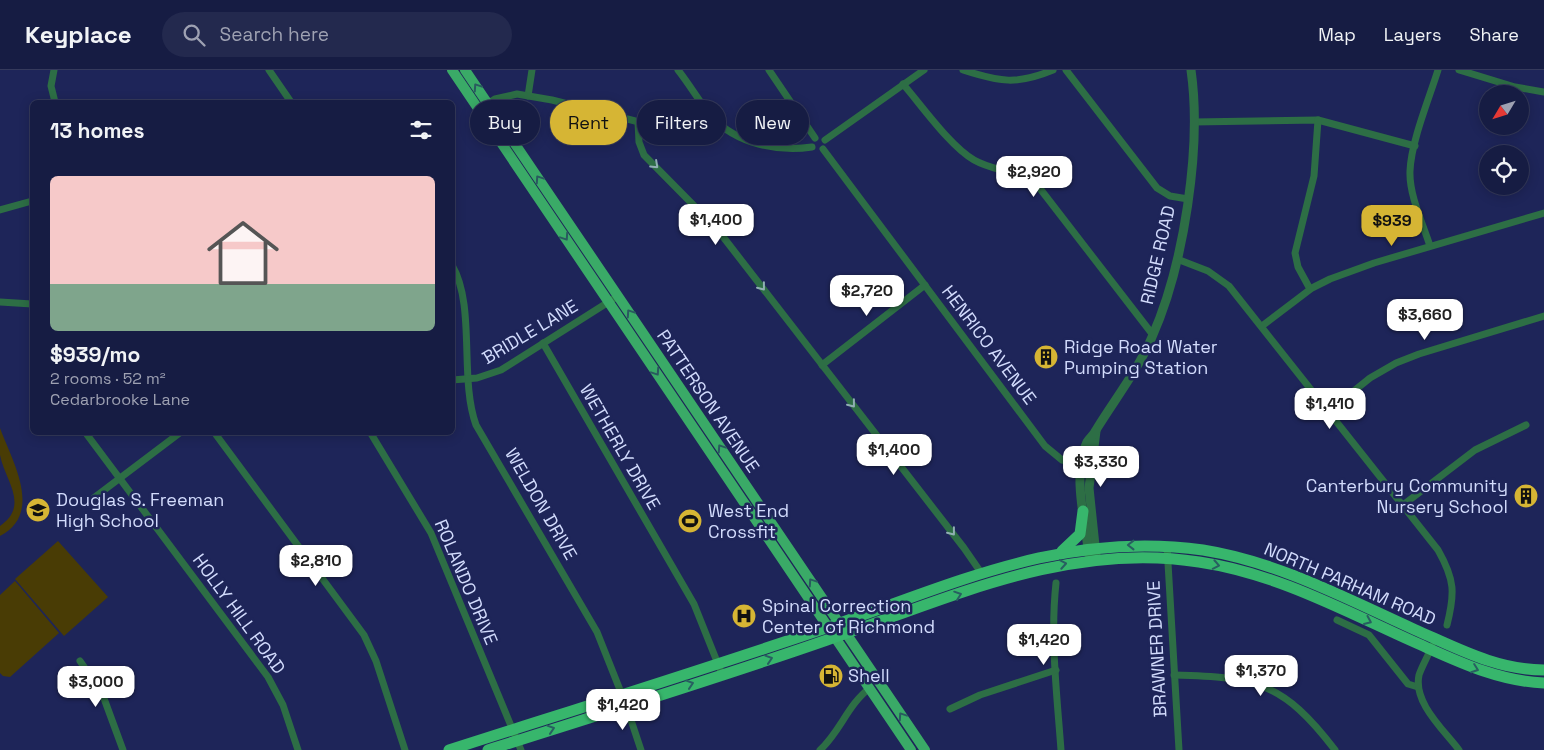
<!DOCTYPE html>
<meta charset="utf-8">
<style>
:root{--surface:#161c43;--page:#23294e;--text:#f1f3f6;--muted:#9ea1b2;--line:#353a5c;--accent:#d6b534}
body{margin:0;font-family:"Space Grotesk",sans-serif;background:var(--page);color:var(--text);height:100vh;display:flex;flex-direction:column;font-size:19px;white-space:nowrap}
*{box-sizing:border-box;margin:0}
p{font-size:16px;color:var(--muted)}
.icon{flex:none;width:28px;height:28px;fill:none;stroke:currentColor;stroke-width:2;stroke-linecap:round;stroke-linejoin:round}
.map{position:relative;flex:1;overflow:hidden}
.panel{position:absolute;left:30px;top:30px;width:425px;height:335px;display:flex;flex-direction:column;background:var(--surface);border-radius:8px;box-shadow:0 2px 12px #0003,0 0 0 1px var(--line)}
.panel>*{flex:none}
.top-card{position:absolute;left:470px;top:30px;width:475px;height:45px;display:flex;gap:10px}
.needle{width:32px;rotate:232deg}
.tools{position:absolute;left:1479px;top:15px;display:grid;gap:10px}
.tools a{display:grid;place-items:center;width:50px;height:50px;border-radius:50%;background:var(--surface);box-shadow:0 2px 12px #0003,0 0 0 1px var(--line);font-size:25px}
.price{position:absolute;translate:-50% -42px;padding:0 11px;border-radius:10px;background:#fff;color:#222;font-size:16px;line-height:32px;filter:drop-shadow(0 1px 2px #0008)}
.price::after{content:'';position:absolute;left:50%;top:30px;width:15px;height:11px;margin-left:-8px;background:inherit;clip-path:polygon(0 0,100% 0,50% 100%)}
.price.selected{background:var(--accent);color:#111}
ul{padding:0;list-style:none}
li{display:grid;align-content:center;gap:10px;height:265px;padding:0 20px}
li+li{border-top:1px solid var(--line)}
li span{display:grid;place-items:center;height:155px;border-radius:8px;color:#555}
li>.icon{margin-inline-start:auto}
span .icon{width:90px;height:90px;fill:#fffc;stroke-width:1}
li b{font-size:21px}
h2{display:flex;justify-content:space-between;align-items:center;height:60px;padding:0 20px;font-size:21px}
.chip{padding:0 18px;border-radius:22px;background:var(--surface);box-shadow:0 2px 12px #0003,0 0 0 1px var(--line);font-size:18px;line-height:45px}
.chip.selected{background:var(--accent);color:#111}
header{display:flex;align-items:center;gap:30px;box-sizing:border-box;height:70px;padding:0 25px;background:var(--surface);border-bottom:1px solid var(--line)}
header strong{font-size:24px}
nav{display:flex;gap:28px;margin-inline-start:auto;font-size:18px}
.search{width:350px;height:45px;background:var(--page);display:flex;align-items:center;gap:12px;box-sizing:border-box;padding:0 18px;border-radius:28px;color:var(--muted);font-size:19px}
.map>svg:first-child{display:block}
</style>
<header>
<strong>Keyplace</strong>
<div class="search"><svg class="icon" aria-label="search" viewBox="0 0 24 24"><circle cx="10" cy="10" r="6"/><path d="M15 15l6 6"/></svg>Search here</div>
<nav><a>Map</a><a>Layers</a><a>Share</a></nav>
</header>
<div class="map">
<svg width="1544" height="680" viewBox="0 0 1544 680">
<rect width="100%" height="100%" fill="#1e2559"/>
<!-- green -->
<g fill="#493c05">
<path d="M0,358C12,391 44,443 0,466V456C30,435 5,411 0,385C0,377 0,367 0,358Z"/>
<path d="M58,471L108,527L64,566L15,509Z"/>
<path d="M15,511L59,563L10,607L3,606L0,603V525Z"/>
</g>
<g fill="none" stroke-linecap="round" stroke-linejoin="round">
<!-- minor -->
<g stroke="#2d6e45" stroke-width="7">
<path d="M54,0L51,16L55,32"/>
<path d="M269,0L291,32"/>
<path d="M678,0C690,15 700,33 712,47C737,74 778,82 812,77"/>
<path d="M769,0L815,68"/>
<path d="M963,0C1000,12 1017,15 1053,0"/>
<path d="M1066,0L1157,118L1170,126L1188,129"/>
<path d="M1459,0L1515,17L1544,22"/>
<path d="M903,14C922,36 950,76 974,90C995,102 1019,100 1038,116L1153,265"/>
<path d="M528,26L532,0"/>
<path d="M479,40L495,29L517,24L552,30L655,56L691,49L706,39"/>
<path d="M638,52L639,72L644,85L717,159L964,478L982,504"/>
<path d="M1194,52L1318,50L1415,76"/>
<path d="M825,70L924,0"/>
<path d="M823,79L1045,376L1062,390L1090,397"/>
<path d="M0,140L32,131"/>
<path d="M1430,176C1423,154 1409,125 1410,101C1411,72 1429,29 1438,0"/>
<path d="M1177,189L1208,201L1229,216L1438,480C1455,510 1455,523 1447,555"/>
<path d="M452,195C476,236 459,308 476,355L597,562L626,635L641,680"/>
<path d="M1310,219L1298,197L1295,183L1314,106L1318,50"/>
<path d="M0,232L32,234"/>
<path d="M1262,256L1312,218L1330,209L1374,193L1544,143"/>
<path d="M543,273L694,534L722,604"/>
<path d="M822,295L925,215"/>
<path d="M452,310L477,308L501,300L618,226"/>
<path d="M1329,341L1370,308L1396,293L1419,284L1544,246"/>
<path d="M85,362L268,607L283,635L298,680"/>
<path d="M214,362L364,565L376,591L405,680"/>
<path d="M370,362L431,463L521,680"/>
<path d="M91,430L181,362"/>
<path d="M1403,435L1475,380L1526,355"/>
<path d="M1167,476L1179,680"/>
<path d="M1056,513C1050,568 1057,625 1061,680"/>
<path d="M1337,550L1369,565L1408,614L1418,617"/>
<path d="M1432,576C1428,586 1422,596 1419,605C1413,633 1444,660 1459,680"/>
<path d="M80,591L102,623L123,680"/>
<path d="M1174,605C1256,607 1283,612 1335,680"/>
<path d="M950,639L980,625L1056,600"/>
<path d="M820,680C840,662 848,634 870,618"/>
</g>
<!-- tertiary -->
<g stroke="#2d6e45" stroke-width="9">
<path d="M1096,361L1089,418L1096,485"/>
<path d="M1089,485C1085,452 1072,403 1087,372C1089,368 1094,365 1096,360C1115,329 1138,300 1152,267C1184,195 1202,77 1191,0"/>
</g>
<!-- primary -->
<g stroke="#3aaa67" stroke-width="10">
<path d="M452,0L911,680"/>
<path d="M465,0L925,680"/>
</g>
<!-- trunk -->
<g stroke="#37b66c" stroke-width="11">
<path d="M1062,481L1080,464L1083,441"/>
<path d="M449,680C574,640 699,601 823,559C951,515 1064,460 1203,480C1279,492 1349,530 1418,561C1459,579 1498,600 1544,600"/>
<path d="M488,680C601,644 715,609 827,570C948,529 1068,471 1199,492C1275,503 1343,540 1412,571C1455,590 1496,611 1544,613"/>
</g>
</g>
<!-- one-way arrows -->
<defs><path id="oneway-chevron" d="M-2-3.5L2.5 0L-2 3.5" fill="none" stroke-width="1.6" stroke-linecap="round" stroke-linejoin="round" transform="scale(1.25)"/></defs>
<g stroke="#295a5f">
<use href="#oneway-chevron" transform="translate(477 17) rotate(-124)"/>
<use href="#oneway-chevron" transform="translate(539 109) rotate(-124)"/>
<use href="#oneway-chevron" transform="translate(565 167) rotate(56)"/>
<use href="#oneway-chevron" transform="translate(630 243) rotate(-124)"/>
<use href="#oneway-chevron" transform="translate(656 302) rotate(56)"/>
<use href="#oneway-chevron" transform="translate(721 378) rotate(-124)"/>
<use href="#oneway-chevron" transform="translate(812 512) rotate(-124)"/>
<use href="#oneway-chevron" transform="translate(902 646) rotate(-124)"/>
</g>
<g stroke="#90afb3">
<use href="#oneway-chevron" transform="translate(655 95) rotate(43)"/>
<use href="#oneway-chevron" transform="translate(762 217) rotate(52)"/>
<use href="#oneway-chevron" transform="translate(852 334) rotate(52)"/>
<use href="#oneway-chevron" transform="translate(952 462) rotate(52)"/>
</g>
<g stroke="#285f61">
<use href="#oneway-chevron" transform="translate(1131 475) rotate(180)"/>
<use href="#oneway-chevron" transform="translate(1063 494) rotate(-10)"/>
<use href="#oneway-chevron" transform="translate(1216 495) rotate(11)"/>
<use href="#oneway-chevron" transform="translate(958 525) rotate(-19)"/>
<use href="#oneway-chevron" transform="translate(1368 551) rotate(24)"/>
<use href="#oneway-chevron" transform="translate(769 589) rotate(-18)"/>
<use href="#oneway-chevron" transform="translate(1475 599) rotate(20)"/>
<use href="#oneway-chevron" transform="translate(690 614) rotate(-18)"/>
<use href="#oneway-chevron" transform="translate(551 659) rotate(-18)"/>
</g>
<!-- icons -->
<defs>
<symbol id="building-disc" viewBox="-11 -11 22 22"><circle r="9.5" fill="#d6b534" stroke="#1e2559"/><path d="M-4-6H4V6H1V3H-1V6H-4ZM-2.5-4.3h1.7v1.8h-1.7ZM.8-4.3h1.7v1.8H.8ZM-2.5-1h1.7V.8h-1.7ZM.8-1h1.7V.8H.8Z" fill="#111"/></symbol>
<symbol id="school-disc" viewBox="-11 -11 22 22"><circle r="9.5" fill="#d6b534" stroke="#1e2559"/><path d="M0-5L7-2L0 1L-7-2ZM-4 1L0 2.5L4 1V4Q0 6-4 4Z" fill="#111"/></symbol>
<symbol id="stadium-disc" viewBox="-11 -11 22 22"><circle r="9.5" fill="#d6b534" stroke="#1e2559"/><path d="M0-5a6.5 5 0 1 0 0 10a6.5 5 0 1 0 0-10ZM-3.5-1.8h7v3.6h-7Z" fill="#111"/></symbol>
<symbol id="hospital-disc" viewBox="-11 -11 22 22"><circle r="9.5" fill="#d6b534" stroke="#1e2559"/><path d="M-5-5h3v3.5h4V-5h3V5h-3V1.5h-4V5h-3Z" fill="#111"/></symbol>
<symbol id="fuel-disc" viewBox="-11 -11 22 22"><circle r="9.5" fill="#d6b534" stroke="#1e2559"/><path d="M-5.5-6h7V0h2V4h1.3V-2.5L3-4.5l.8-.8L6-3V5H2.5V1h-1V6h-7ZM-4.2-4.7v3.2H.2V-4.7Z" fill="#111"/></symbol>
</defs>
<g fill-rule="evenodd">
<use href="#building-disc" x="1032" y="273" width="28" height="28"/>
<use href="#building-disc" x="1512" y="412" width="28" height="28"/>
<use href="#school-disc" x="24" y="426" width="28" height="28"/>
<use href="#stadium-disc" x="676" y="437" width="28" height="28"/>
<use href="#hospital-disc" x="730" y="532" width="28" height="28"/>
<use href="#fuel-disc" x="817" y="592" width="28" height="28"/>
</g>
<g text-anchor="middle" stroke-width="5" stroke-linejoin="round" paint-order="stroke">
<!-- street labels -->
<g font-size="18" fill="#d2dbfc" stroke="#1e2559">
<text transform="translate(1158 185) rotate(-77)" y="6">RIDGE ROAD</text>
<text transform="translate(530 262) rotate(-31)" y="6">BRIDLE LANE</text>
<text transform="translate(989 275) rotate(53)" y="6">HENRICO AVENUE</text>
<text transform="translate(708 331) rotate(56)" y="6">PATTERSON AVENUE</text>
<text transform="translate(620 377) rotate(60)" y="6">WETHERLY DRIVE</text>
<text transform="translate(541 434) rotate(60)" y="6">WELDON DRIVE</text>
<text transform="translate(466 512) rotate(67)" y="6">ROLANDO DRIVE</text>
<text transform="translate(1350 514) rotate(23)" y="6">NORTH PARHAM ROAD</text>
<text transform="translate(239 544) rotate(54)" y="6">HOLLY HILL ROAD</text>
<text transform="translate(1157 579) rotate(-93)" y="6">BRAWNER DRIVE</text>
</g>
<!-- poi labels -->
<g font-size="18" fill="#d2dbfc" stroke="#1e2559" text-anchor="start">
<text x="1064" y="283">Ridge Road Water<tspan x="1064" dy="21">Pumping Station</tspan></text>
<text x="1508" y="422" text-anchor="end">Canterbury Community<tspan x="1508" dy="21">Nursery School</tspan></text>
<text x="56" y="436">Douglas S. Freeman<tspan x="56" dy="21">High School</tspan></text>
<text x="708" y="447">West End<tspan x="708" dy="21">Crossfit</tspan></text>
<text x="762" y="542">Spinal Correction<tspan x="762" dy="21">Center of Richmond</tspan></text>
<text x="848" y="612">Shell</text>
</g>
</g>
</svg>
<div class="tools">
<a><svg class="needle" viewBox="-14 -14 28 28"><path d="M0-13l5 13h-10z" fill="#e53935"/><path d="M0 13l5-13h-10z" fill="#9ea1b2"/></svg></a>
<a><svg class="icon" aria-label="locate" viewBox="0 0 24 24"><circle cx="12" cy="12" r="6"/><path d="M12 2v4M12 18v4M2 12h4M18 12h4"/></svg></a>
</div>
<b class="price" style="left:1034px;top:128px">$2,920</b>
<b class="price" style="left:716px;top:176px">$1,400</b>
<b class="price selected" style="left:1392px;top:177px">$939</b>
<b class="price" style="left:867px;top:247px">$2,720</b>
<b class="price" style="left:1425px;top:271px">$3,660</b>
<b class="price" style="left:1330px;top:360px">$1,410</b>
<b class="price" style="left:894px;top:406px">$1,400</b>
<b class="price" style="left:1101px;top:418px">$3,330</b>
<b class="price" style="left:316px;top:517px">$2,810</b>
<b class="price" style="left:1044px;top:596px">$1,420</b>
<b class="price" style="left:1261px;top:627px">$1,370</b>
<b class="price" style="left:96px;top:638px">$3,000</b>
<b class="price" style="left:623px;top:661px">$1,420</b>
<div class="top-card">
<a class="chip">Buy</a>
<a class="chip selected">Rent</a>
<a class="chip">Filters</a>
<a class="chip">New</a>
</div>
<section class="panel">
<h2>13 homes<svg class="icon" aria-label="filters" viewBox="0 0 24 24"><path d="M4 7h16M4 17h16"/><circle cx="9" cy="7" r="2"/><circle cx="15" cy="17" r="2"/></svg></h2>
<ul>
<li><span style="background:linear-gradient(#f6c9c9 70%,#7fa58c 0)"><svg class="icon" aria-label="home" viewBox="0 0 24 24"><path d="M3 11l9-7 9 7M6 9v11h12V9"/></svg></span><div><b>$939/mo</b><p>2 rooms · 52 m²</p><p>Cedarbrooke Lane</p></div></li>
</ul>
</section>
</div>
